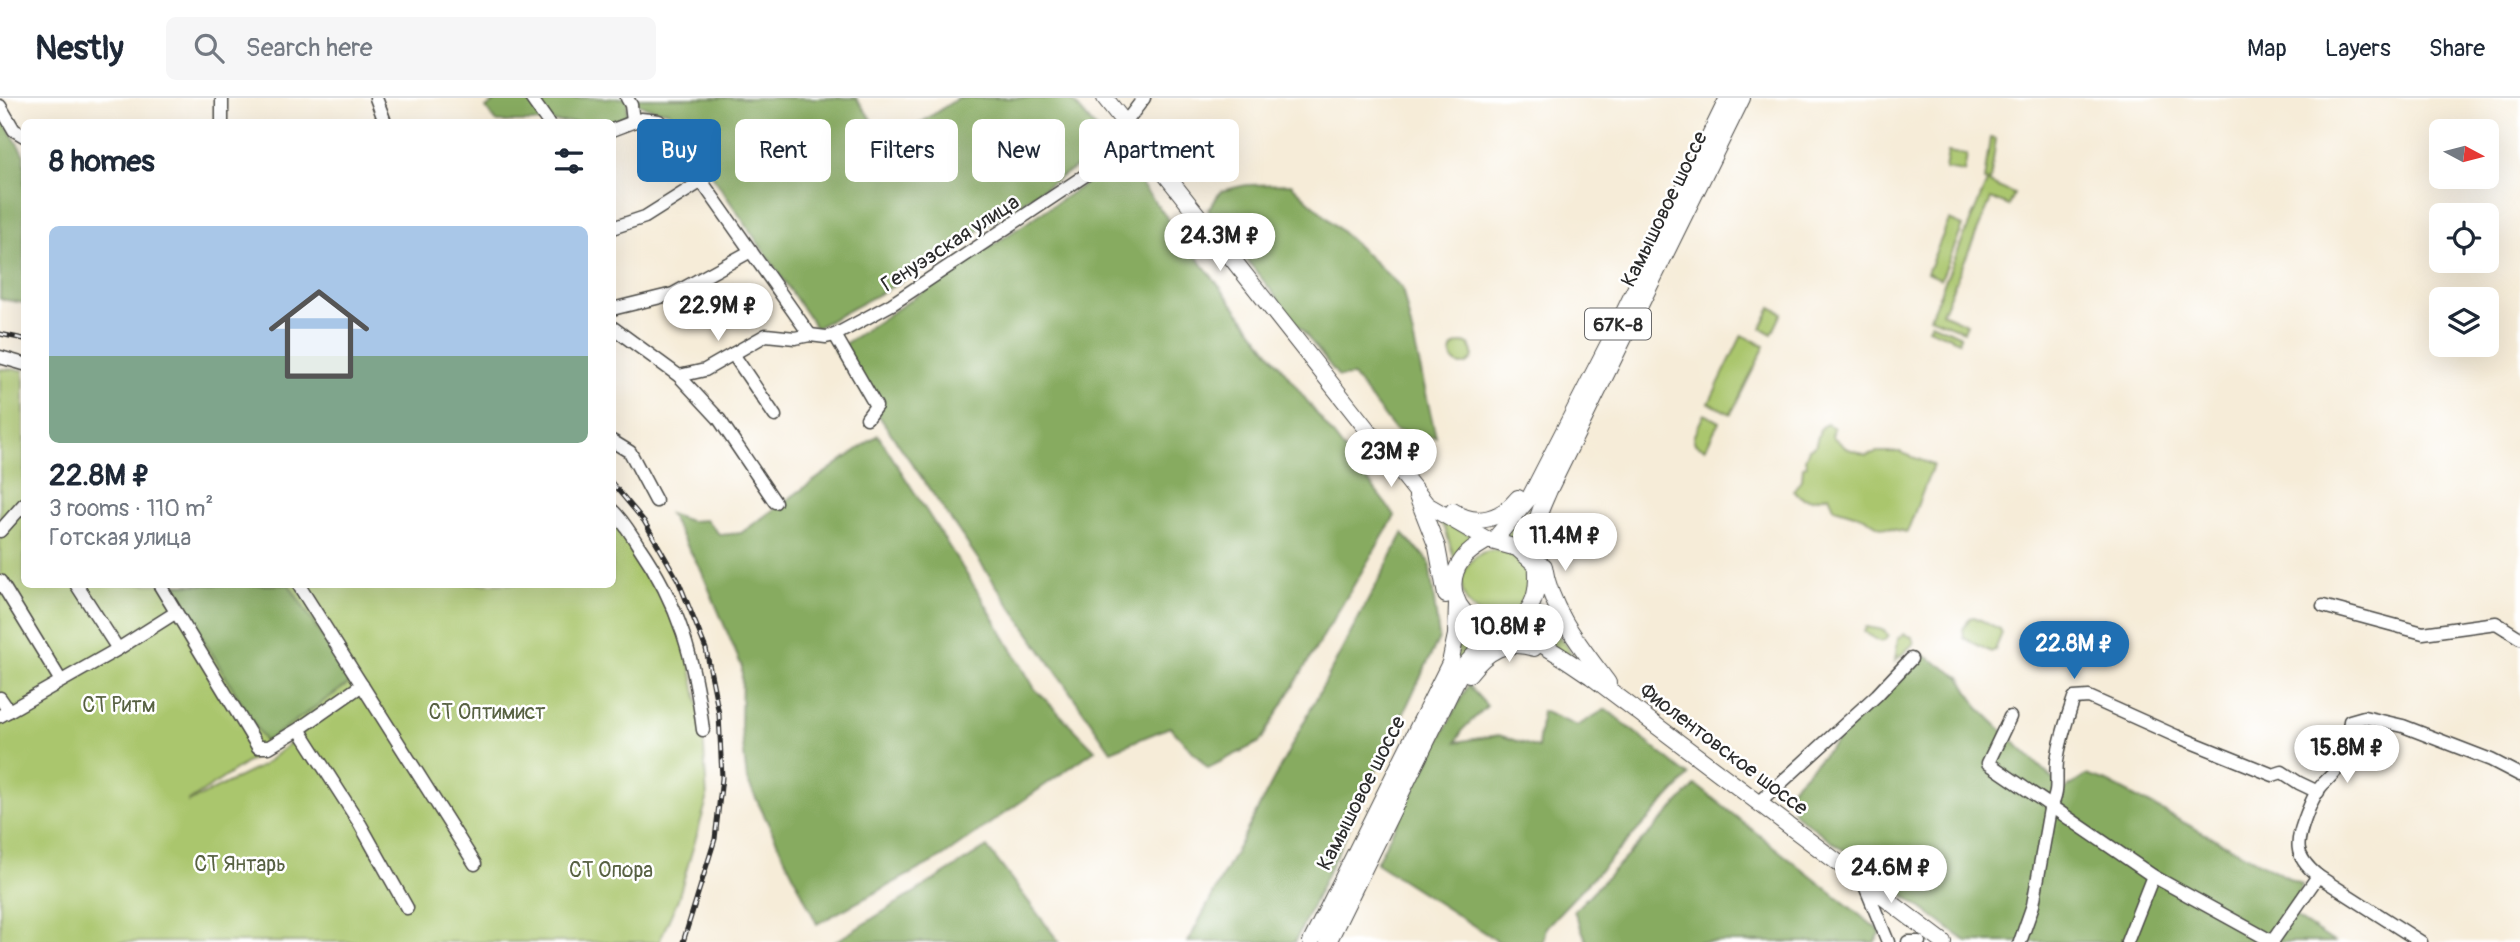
<!DOCTYPE html>
<meta charset="utf-8">
<style>
:root{--surface:#fff;--page:#f6f6f7;--text:#1f2937;--muted:#747a83;--line:#e0e1e3;--accent:#1f6fb2}
body{margin:0;font-family:Pangolin,sans-serif;background:var(--page);color:var(--text);height:100vh;display:flex;flex-direction:column;font-size:26px;white-space:nowrap}
*{box-sizing:border-box;margin:0}
p{font-size:23px;color:var(--muted)}
.icon{flex:none;width:38px;height:38px;fill:none;stroke:currentColor;stroke-width:2;stroke-linecap:round;stroke-linejoin:round}
.map{position:relative;flex:1;overflow:hidden}
.panel{position:absolute;left:21px;top:21px;width:595px;height:469px;display:flex;flex-direction:column;background:var(--surface);border-radius:10px;box-shadow:0 7px 28px #0002}
.panel>*{flex:none}
.banner{position:absolute;left:637px;top:21px;width:665px;height:63px;display:flex;gap:14px}
.needle{width:46px;rotate:97deg}
.controls{position:absolute;left:2429px;top:21px;display:grid;gap:14px}
.controls a{display:grid;place-items:center;width:70px;height:70px;border-radius:10px;background:var(--surface);box-shadow:0 7px 28px #0002;font-size:35px}
.price{position:absolute;translate:-50% -60px;padding:0 16px;border-radius:24px;background:#fff;color:#222;font-size:23px;line-height:46px;filter:drop-shadow(0 2px 4px #0008)}
.price::after{content:'';position:absolute;left:50%;top:42px;width:21px;height:16px;margin-left:-10px;background:inherit;clip-path:polygon(0 0,100% 0,50% 100%)}
.price.current{background:var(--accent);color:#fff}
ul{padding:0;list-style:none}
li{display:grid;align-content:center;gap:14px;height:371px;padding:0 28px}
li span{display:grid;place-items:center;height:217px;border-radius:10px;color:#555}
li>.icon{margin-inline-start:auto}
span .icon{width:126px;height:126px;fill:#fffc;stroke-width:1}
li b{font-size:30px}
h2{display:flex;justify-content:space-between;align-items:center;height:84px;padding:0 28px;font-size:30px}
.chip{padding:0 24px;border-radius:10px;background:var(--surface);box-shadow:0 7px 28px #0002;font-size:24px;line-height:63px}
.chip.current{background:var(--accent);color:#fff}
header{display:flex;align-items:center;gap:42px;box-sizing:border-box;height:98px;padding:0 35px;background:var(--surface);border-bottom:2px solid var(--line)}
header strong{font-size:33px}
nav{display:flex;gap:38px;margin-inline-start:auto;font-size:24px}
.search{width:490px;height:63px;background:var(--page);display:flex;align-items:center;gap:18px;box-sizing:border-box;padding:0 24px;border-radius:10px;color:var(--muted);font-size:26px}
.map>svg:first-child{display:block}
</style>
<header>
<strong>Nestly</strong>
<div class="search"><svg class="icon" aria-label="search" viewBox="0 0 24 24"><circle cx="10" cy="10" r="6"/><path d="M15 15l6 6"/></svg>Search here</div>
<nav><a>Map</a><a>Layers</a><a>Share</a></nav>
</header>
<div class="map">
<svg width="2520" height="844" viewBox="0 0 2520 844">
<rect width="100%" height="100%" fill="#fff"/>
<filter id="ink" filterUnits="userSpaceOnUse"><feTurbulence type="fractalNoise" baseFrequency=".0143" numOctaves="2"/><feDisplacementMap in="SourceGraphic" scale="14" xChannelSelector="R" yChannelSelector="G"/><feConvolveMatrix kernelMatrix="1 2 1 2 8 2 1 2 1" color-interpolation-filters="sRGB"/></filter>
<filter id="wash" filterUnits="userSpaceOnUse"><feTurbulence type="fractalNoise" baseFrequency=".00686" numOctaves="4" result="noise"/><feDisplacementMap in="SourceGraphic" scale="28" xChannelSelector="R" yChannelSelector="G"/><feGaussianBlur stdDeviation="1.57" result="paint"/><feColorMatrix in="noise" values="0 0 0 0 0 0 0 0 0 0 0 0 0 0 0 0 0 1.4 0 .05"/><feComposite in="paint" operator="in"/></filter>
<g filter="url(#wash)">
<rect width="100%" height="100%" fill="#f6ecd8"/>
<!-- green -->
<g fill="#aac66d" stroke="#6a784c" stroke-width="2" fill-rule="evenodd">
<path d="M1990,40L1996,41L1990,84L1984,83Z"/>
<path d="M1948,54L1967,57L1964,74L1945,71Z"/>
<path d="M1987,84L2014,96L2009,108L1991,101L1942,215L1967,226L1964,233L1930,219Z"/>
<path d="M1949,122L1963,128L1941,181L1927,175Z"/>
<path d="M1771,209L1782,215L1772,236L1761,230Z"/>
<path d="M1931,225L1961,238L1959,243L1928,230Z"/>
<path d="M1742,237L1765,248L1731,316L1709,305Z"/>
<circle cx="1462" cy="256" r="11"/>
<path d="M0,271L24,272V486H612L613,412L684,534L703,632L707,702L678,801L659,844H0ZM352,594L262,668L189,704V703Z"/>
<path d="M1704,316L1719,324L1705,351L1695,346L1693,339Z"/>
<path d="M1827,326L1834,330L1832,338L1846,350L1866,357L1877,354H1900L1933,367L1907,434L1878,428L1864,419L1834,410L1829,397C1814,402 1806,405 1793,393L1802,380L1803,369L1807,368L1805,361L1809,351L1815,348L1821,329Z"/>
<path d="M1538,402L1529,453L1502,439Z"/>
<path d="M1438,421L1478,441L1455,462L1445,431Z"/>
<circle cx="1496" cy="486" r="34"/>
<path d="M1539,505L1547,522L1577,563L1512,531Z"/>
<path d="M1462,519L1488,533L1452,577Z"/>
<path d="M1974,519L2000,531L2002,535L1995,552L1991,554L1964,540L1963,531L1970,520Z"/>
<path d="M1866,529L1884,532L1888,538L1884,543L1881,544L1864,534Z"/>
<path d="M1904,536L1912,539L1914,545L1895,563L1898,540Z"/>
</g>
<!-- forest -->
<g fill="#87ab60" stroke="#596b46" stroke-width="2">
<path d="M500,0H628L626,22L609,24H496L486,10Z"/>
<path d="M633,0H856L889,46L958,0H1070L1110,47L894,188L816,230L669,14C657,11 641,11 633,0Z"/>
<path d="M0,16L24,57V205L0,201Z"/>
<path d="M1122,61L1395,418L1260,644L1208,670L1170,629L1111,653L834,253Z"/>
<path d="M1291,86L1402,190L1436,339L1395,332L1353,278L1339,279L1208,112L1221,93L1246,87Z"/>
<path d="M878,337L983,502L1035,591L1095,652L942,759L817,826L747,682L741,629L742,569L701,472L669,416L690,423L706,422L720,437L741,435Z"/>
<path d="M1403,436L1429,463L1439,540L1295,844H1188Z"/>
<path d="M171,487H289L351,584L265,644Z"/>
<path d="M1922,556L1960,579L1978,609L2064,692L2087,677L2109,685L2302,787L2289,815L2334,844H1967L1794,715L1790,691Z"/>
<path d="M1468,587L1487,608L1463,631L1456,644L1499,637L1538,650L1542,613L1577,628L1606,611L1689,678L1546,829L1543,844H1499L1376,765Z"/>
<path d="M1696,687L1881,834L1875,844H1587L1574,813Z"/>
<path d="M987,749L1059,844H835Z"/>
</g>
</g>
<g filter="url(#ink)">
<g fill="none" stroke-linecap="round" stroke-linejoin="round">
<defs>
<g id="minor">
<path d="M376,0L385,24"/>
<path d="M531,0L548,24"/>
<path d="M627,0L631,7L633,23"/>
<path d="M0,8L14,32L24,38"/>
<path d="M222,24V0"/>
<path d="M1125,25L1144,0"/>
<path d="M612,32L641,21L659,23L810,237"/>
<path d="M612,130L645,119L702,83"/>
<path d="M612,211L673,196L751,153"/>
<path d="M612,229L679,278L719,321L775,404"/>
<path d="M835,237L876,308L867,320"/>
<path d="M733,256L775,318"/>
<path d="M0,259L24,266"/>
<path d="M679,278L705,272L766,237L795,240L810,237L826,239L835,237L892,206L1138,42"/>
<path d="M612,343L630,354L656,403"/>
<path d="M612,412C623,422 630,435 638,447C680,508 694,560 703,632"/>
<path d="M0,433L24,406"/>
<path d="M0,483L61,583"/>
<path d="M76,486L118,551"/>
<path d="M159,486L258,649H269L299,631L362,587"/>
<path d="M298,486L475,766"/>
<path d="M2323,508L2423,535L2496,525L2520,540"/>
<path d="M0,600L9,613"/>
<path d="M0,618L118,551L175,515"/>
<path d="M2010,619L1988,665L2153,778L2273,844"/>
<path d="M299,631L360,726L407,810"/>
<path d="M1760,704L1877,597L1911,561"/>
<path d="M1863,783L1888,844"/>
<path d="M1908,844H1919"/>
<path d="M2020,844L2033,807L2050,711C2060,692 2055,684 2057,663C2060,641 2067,621 2074,600L2089,599L2176,638L2273,677L2282,674L2299,685L2318,694"/>
<path d="M2127,844L2153,778"/>
<path d="M2272,844L2318,778"/>
<path d="M2421,844L2318,778C2292,757 2296,744 2307,715C2311,705 2315,694 2323,686C2331,678 2338,672 2344,661C2349,651 2348,635 2350,623L2364,619L2403,628L2491,662L2520,677"/>
</g>
<g id="major">
<path d="M1105,0L1427,407L1488,442L1517,450L1535,466"/>
<path d="M1417,398L1437,449L1446,497"/>
<path d="M1453,413C1477,430 1502,420 1518,400"/>
<path d="M1488,442C1478,448 1468,453 1462,462C1445,485 1455,514 1480,525C1498,534 1518,534 1537,544C1556,554 1574,567 1592,579L1943,844"/>
<path d="M1493,443L1530,399L1610,243L1728,0"/>
<path d="M1544,468C1550,512 1582,550 1608,585"/>
<path d="M1502,530C1555,510 1530,466 1537,424C1539,413 1545,402 1549,392L1742,0"/>
<path d="M1469,576C1487,553 1506,541 1534,550"/>
<path d="M1311,844L1450,565L1456,537L1457,505"/>
<path d="M1328,844L1463,569L1499,530"/>
</g>
</defs>
<!-- minor casing -->
<use href="#minor" stroke="#494845" stroke-width="15"/>
<!-- major casing -->
<use href="#major" stroke="#494845" stroke-width="18"/>
<!-- minor -->
<use href="#minor" stroke="#fff" stroke-width="12"/>
<!-- major -->
<use href="#major" stroke="#fff" stroke-width="16"/>
<defs>
<g id="rail">
<path d="M0,236L24,241"/>
<path d="M612,385L644,423L678,482L706,551L719,616L722,680L715,741L683,844"/>
</g>
</defs>
<!-- rail casing -->
<use href="#rail" stroke="#2b2b2b" stroke-width="5"/>
<!-- rail -->
<use href="#rail" stroke="#fff" stroke-width="2.5" stroke-dasharray="8" stroke-linecap="butt"/>
</g>
</g>
<g text-anchor="middle" stroke-width="5" stroke-linejoin="round" paint-order="stroke">
<!-- shield labels -->
<rect fill="#fff" stroke="#6b6b6b" stroke-width="2" x="1585" y="210.5" width="66" height="31" rx="5"/>
<g font-size="19" font-weight="bold" fill="#2b2b2b">
<text x="1618" y="233">67К-8</text>
</g>
<!-- street labels -->
<g font-size="21" fill="#2b2b2b" stroke="#fff">
<text transform="translate(1664 111) rotate(-64)" y="7">Камышовое шоссе</text>
<text transform="translate(950 145) rotate(-33)" y="7">Генуэзская улица</text>
<text transform="translate(1724 651) rotate(37)" y="7">Фиолентовское шоссе</text>
<text transform="translate(1361 695) rotate(-63)" y="7">Камышовое шоссе</text>
</g>
<!-- park labels -->
<g font-size="21" fill="#576142" stroke="#fff">
<text x="119" y="614">СТ Ритм</text>
<text x="487" y="621">СТ Оптимист</text>
<text x="240" y="773">СТ Янтарь</text>
<text x="611" y="779">СТ Опора</text>
</g>
</g>
</svg>
<div class="controls">
<a><svg class="needle" viewBox="-14 -14 28 28"><path d="M0-13l5 13h-10z" fill="#e53935"/><path d="M0 13l5-13h-10z" fill="#747a83"/></svg></a>
<a><svg class="icon" aria-label="locate" viewBox="0 0 24 24"><circle cx="12" cy="12" r="6"/><path d="M12 2v4M12 18v4M2 12h4M18 12h4"/></svg></a>
<a><svg class="icon" aria-label="layers" viewBox="0 0 24 24"><path d="M12 4l9 5-9 5-9-5zM3 14l9 5 9-5"/></svg></a>
</div>
<b class="price" style="left:1220px;top:175px">24.3M ₽</b>
<b class="price" style="left:718px;top:245px">22.9M ₽</b>
<b class="price" style="left:1391px;top:391px">23M ₽</b>
<b class="price" style="left:1565px;top:475px">11.4M ₽</b>
<b class="price" style="left:1509px;top:566px">10.8M ₽</b>
<b class="price current" style="left:2074px;top:583px">22.8M ₽</b>
<b class="price" style="left:2347px;top:687px">15.8M ₽</b>
<b class="price" style="left:1891px;top:807px">24.6M ₽</b>
<div class="banner">
<a class="chip current">Buy</a>
<a class="chip">Rent</a>
<a class="chip">Filters</a>
<a class="chip">New</a>
<a class="chip">Apartment</a>
</div>
<section class="panel">
<h2>8 homes<svg class="icon" aria-label="filters" viewBox="0 0 24 24"><path d="M4 7h16M4 17h16"/><circle cx="9" cy="7" r="2"/><circle cx="15" cy="17" r="2"/></svg></h2>
<ul>
<li><span style="background:linear-gradient(#a9c7e8 60%,#7fa58c 0)"><svg class="icon" aria-label="home" viewBox="0 0 24 24"><path d="M3 11l9-7 9 7M6 9v11h12V9"/></svg></span><div><b>22.8M ₽</b><p>3 rooms · 110 m²</p><p>Готская улица</p></div></li>
</ul>
</section>
</div>
